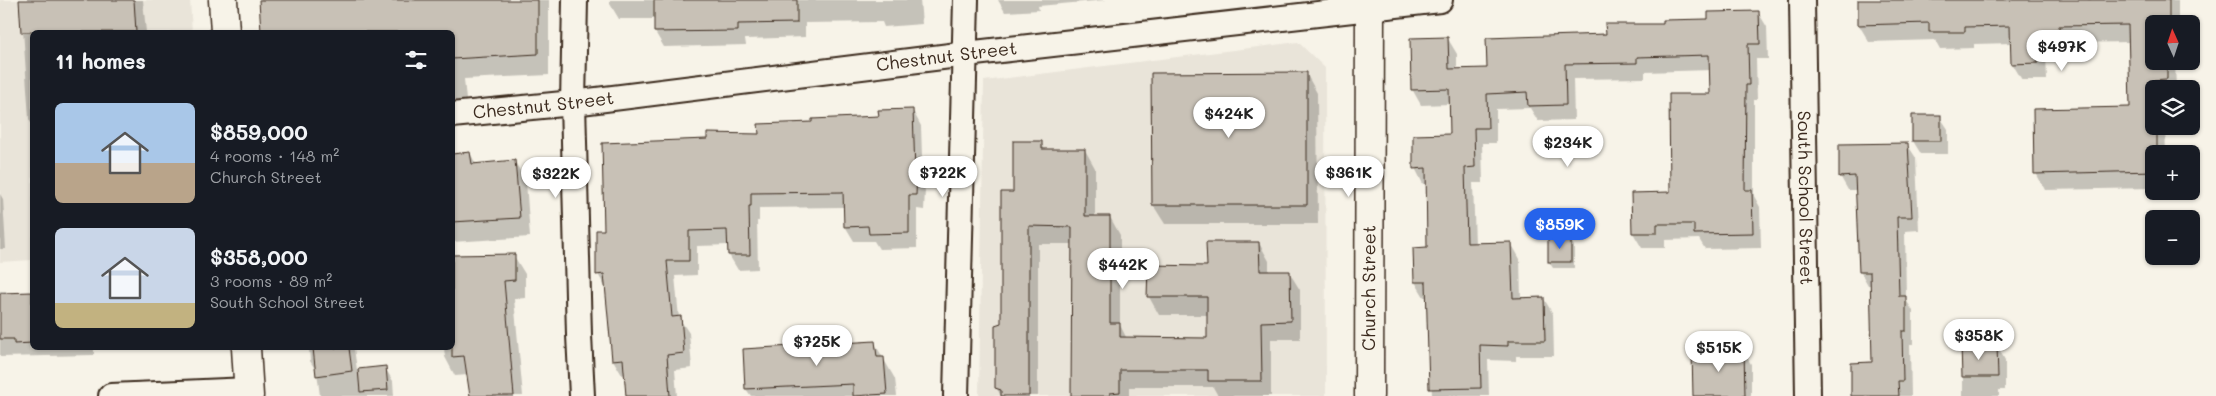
<!DOCTYPE html>
<meta charset="utf-8">
<style>
:root{--surface:#171b24;--page:#242831;--text:#f1f3f6;--muted:#9ea1a6;--accent:#2563eb}
body{margin:0;font-family:Mali,sans-serif;background:var(--page);color:var(--text);height:100vh;display:flex;flex-direction:column;font-size:19px;white-space:nowrap}
*{box-sizing:border-box;margin:0}
p{font-size:16px;color:var(--muted)}
.icon{flex:none;width:28px;height:28px;fill:none;stroke:currentColor;stroke-width:2;stroke-linecap:round;stroke-linejoin:round}
.map{position:relative;flex:1;overflow:hidden}
.drawer{position:absolute;left:30px;top:30px;width:425px;height:320px;display:flex;flex-direction:column;background:var(--surface);border-radius:8px;box-shadow:0 1px 4px #0004}
.drawer>*{flex:none}
.needle{width:32px;rotate:357deg}
.controls{position:absolute;left:2145px;top:15px;display:grid;gap:10px}
.controls a{display:grid;place-items:center;width:55px;height:55px;border-radius:8px;background:var(--surface);box-shadow:0 1px 4px #0004;font-size:25px}
.price{position:absolute;translate:-50% -42px;padding:0 11px;border-radius:18px;background:#fff;color:#222;font-size:16px;line-height:32px;filter:drop-shadow(0 1px 2px #0008)}
.price::after{content:'';position:absolute;left:50%;top:30px;width:15px;height:11px;margin-left:-8px;background:inherit;clip-path:polygon(0 0,100% 0,50% 100%)}
.price.on{background:var(--accent);color:#fff}
ul{padding:0;list-style:none}
li{display:flex;align-items:center;gap:15px;height:125px;padding:0 25px}
li span{display:grid;place-items:center;flex:none;width:140px;height:100px;border-radius:8px;color:#555}
li>.icon{margin-inline-start:auto}
span .icon{width:60px;height:60px;fill:#fffc;stroke-width:1}
li b{font-size:21px}
h2{display:flex;justify-content:space-between;align-items:center;height:60px;padding:0 25px;font-size:21px}
.map>svg:first-child{display:block}
</style>
<div class="map">
<svg width="2216" height="396" viewBox="0 0 2216 396">
<rect width="100%" height="100%" fill="#f7f3e8"/>
<filter id="ink" filterUnits="userSpaceOnUse"><feTurbulence type="fractalNoise" baseFrequency=".02" numOctaves="2"/><feDisplacementMap in="SourceGraphic" scale="10" xChannelSelector="R" yChannelSelector="G"/><feConvolveMatrix kernelMatrix="1 2 1 2 8 2 1 2 1" color-interpolation-filters="sRGB"/></filter>
<g filter="url(#ink)">
<!-- built -->
<g fill="#e9e4d9">
<path d="M0,0H190L192,32H32V260L0,262Z"/>
<path d="M1298,42L1325,68L1326,396H979L984,81Z"/>
</g>
<!-- shadow -->
<g fill="#0003">
<path d="M21,0H143L146,32H32V125L29,119Z"/>
<path d="M261,0H549V75L464,79L466,100L452,102V32H262Z"/>
<path d="M610,0H920L922,24L884,27L882,22L805,23V37L745,39L746,45L664,47L655,32V19H619L610,4Z"/>
<path d="M998,0H1107L1038,6L1039,10L1005,12Z"/>
<path d="M1859,0H2178V24H2154V61H2175L2176,89H2154V126H2165L2166,154H2154V188L2045,190L2036,173L2131,108L2130,42L2068,43V53L2046,54L2047,80H2022L2012,63V43L1974,44V48L1940,49L1935,40L1869,42L1859,25Z"/>
<path d="M1758,12L1767,27L1768,59H1756L1757,100H1754V196L1760,207L1761,248L1705,249L1699,239L1665,240V248H1642L1633,233L1671,193L1711,95V70L1645,72V78L1573,79L1574,120L1538,121L1530,108L1496,109V143H1482L1483,183H1473L1475,244L1511,243L1520,259L1521,299H1544L1553,314L1554,356H1516V361L1488,360L1489,396H1432L1428,297H1424L1415,282L1414,249L1429,248L1427,184H1423L1415,168L1451,136L1450,104L1421,105L1412,89L1448,39L1457,54V70L1488,69L1607,35Z"/>
<path d="M1306,73L1317,93L1318,224H1165L1153,205Z"/>
<path d="M913,111L921,126L923,186L925,190L924,210L917,209V248L879,249L874,241H854L845,226L844,207L759,208V221H757L758,269L738,270L729,255V245L697,246V275L675,276L679,318L689,333L692,368L675,370L677,396H627L625,374L622,375L613,360L606,289L598,274L605,231L709,141L760,135L813,123L880,117Z"/>
<path d="M1913,116L1940,117L1948,129V154H1921L1913,141Z"/>
<path d="M1041,142L1045,150H1085L1095,168V217H1110L1120,235V325L1127,339H1209L1208,315H1159L1149,297L1259,243L1269,261V272H1289L1300,290V339H1271V396H1218L1213,387H1129V396H1072L1073,244H1038V396H1001L996,387L1014,193Z"/>
<path d="M1907,144L1916,158L1919,230L1905,231L1906,300L1913,311V344H1910L1911,396H1852L1873,364L1872,285H1868L1860,271L1856,190H1848L1840,176Z"/>
<path d="M470,153L476,164L515,162L526,181L530,237L452,242V155Z"/>
<path d="M0,194L3,199L6,249H0Z"/>
<path d="M1570,240L1574,246V268H1553L1549,262Z"/>
<path d="M514,256L525,274V298L514,299L523,396H471L468,375L455,376L445,357L444,348H452Z"/>
<path d="M0,291H6L7,294L32,293V348H94V355L0,357Z"/>
<path d="M874,342L895,379L897,396H751L746,389Z"/>
<path d="M1963,346H1997L2005,360V390H1999V396H1963Z"/>
<path d="M309,348H354L357,370L385,368L393,381L394,396H320L317,372L310,361Z"/>
<path d="M1743,351L1751,364V396H1694Z"/>
</g>
<!-- building -->
<g fill="#c8c1b6" stroke="#3b2a1e">
<path d="M19,0H134L136,32H21Z"/>
<path d="M259,0H538V54L452,59V32H261Z"/>
<path d="M654,0H797V23L738,24V31L654,32Z"/>
<path d="M1858,0H2169V24H2154V61H2167V79L2154,80V126H2157V154H2154V171L2034,174L2033,109L2130,107L2128,25L2059,26V36L2037,37L2038,63L2011,64L2010,26L1965,27V32H1929V23L1858,25Z"/>
<path d="M1759,11L1760,44H1748L1749,85H1746L1745,190H1752L1753,233L1694,234V224H1657V233H1632L1631,193L1670,192L1669,94H1710L1709,55L1637,57V63L1565,64L1566,105L1528,106L1527,92L1487,94L1488,128H1474L1475,167L1465,168L1467,243L1511,242L1513,298L1544,297L1545,341H1508V346L1480,345L1481,388L1429,389L1426,282H1414L1413,248L1427,247L1426,168L1413,169V135L1450,134L1449,89L1411,90L1410,38L1448,37L1449,69L1487,68L1486,38L1606,34L1605,24H1663V20L1708,19V12Z"/>
<path d="M1307,72V205H1152L1151,73Z"/>
<path d="M913,109L915,174H917L916,195H909V233L869,234L868,226L844,227L843,192L751,193V206H749L750,255H728L727,230L689,231V261H667L672,317L681,316L684,353L667,355L670,396H626L623,359L612,360L604,274L596,275V230H604L602,143L707,139V133L759,134L758,124L812,122V119L879,116L878,110Z"/>
<rect x="1912" y="115" width="29" height="26"/>
<path d="M1013,141H1042V149H1085V216H1110V323H1120V337L1207,338V297H1147L1148,265L1207,266L1206,242H1259L1260,271H1290L1291,321L1261,322L1262,381H1208V370H1120V392L1110,393V396H1071L1072,227L1029,226V396H1001V390L995,388V325L1001,323V192H1013Z"/>
<path d="M1908,143L1912,217H1897L1899,296H1906V331H1902L1903,381H1898L1899,396H1851V363L1872,362L1870,272H1859L1855,176L1839,177V144Z"/>
<path d="M470,152L472,164L515,160L520,218L452,222V154Z"/>
<rect x="1548" y="239" width="23" height="23"/>
<path d="M515,254V280L504,281L514,396H470L464,356L452,357V255Z"/>
<path d="M32,292V343L14,344V339H0V293Z"/>
<path d="M875,341L877,357H884L887,394L853,396V384L745,389L743,349Z"/>
<path d="M1961,345H1997L1998,377H1962Z"/>
<path d="M313,348H349L352,371L316,376Z"/>
<path d="M1744,350L1745,396H1693L1692,352Z"/>
<path d="M386,366L388,390L360,392L358,369Z"/>
</g>
<g fill="none" stroke-linecap="round" stroke-linejoin="round">
<defs>
<g id="street">
<path d="M575,0L573,103L579,335L582,396"/>
<path id="s1" d="M1802,0L1808,396"/>
<path id="s2" d="M452,115L573,103L966,54L1440,0"/>
<path d="M111,396L249,390"/>
<path d="M956,396L966,0"/>
</g>
<g id="secondary">
<path d="M223,0L225,32"/>
<path d="M246,348L249,396"/>
<path id="s3" d="M1369,396L1370,0"/>
</g>
</defs>
<!-- street casing -->
<use href="#street" stroke="#3b2a1e" stroke-width="28"/>
<!-- secondary casing -->
<use href="#secondary" stroke="#3b2a1e" stroke-width="31"/>
<!-- street -->
<use href="#street" stroke="#f7f3e8" stroke-width="24"/>
<!-- secondary -->
<use href="#secondary" stroke="#f7f3e8" stroke-width="28"/>
</g>
</g>
<g text-anchor="middle" stroke-width="4" stroke-linejoin="round" paint-order="stroke">
<!-- street labels -->
<g font-size="18" fill="#3b2a1e" stroke="#f7f3e8">
<text dy="6" stroke="none"><textPath href="#s2" startOffset="498">Chestnut Street</textPath></text>
<text dy="6" stroke="none"><textPath href="#s2" startOffset="92">Chestnut Street</textPath></text>
<text dy="6" stroke="none"><textPath href="#s1" startOffset="198">South School Street</textPath></text>
<text dy="6" stroke="none"><textPath href="#s3" startOffset="108">Church Street</textPath></text>
</g>
</g>
</svg>
<div class="controls">
<a><svg class="needle" viewBox="-14 -14 28 28"><path d="M0-13l5 13h-10z" fill="#e53935"/><path d="M0 13l5-13h-10z" fill="#9ea1a6"/></svg></a>
<a><svg class="icon" aria-label="layers" viewBox="0 0 24 24"><path d="M12 4l9 5-9 5-9-5zM3 14l9 5 9-5"/></svg></a>
<a>+</a>
<a>−</a>
</div>
<b class="price" style="left:2062px;top:72px">$497K</b>
<b class="price" style="left:1229px;top:139px">$424K</b>
<b class="price" style="left:1568px;top:168px">$234K</b>
<b class="price" style="left:943px;top:198px">$722K</b>
<b class="price" style="left:1349px;top:198px">$361K</b>
<b class="price" style="left:556px;top:199px">$322K</b>
<b class="price on" style="left:1560px;top:250px">$859K</b>
<b class="price" style="left:1123px;top:290px">$442K</b>
<b class="price" style="left:1979px;top:361px">$358K</b>
<b class="price" style="left:817px;top:367px">$725K</b>
<b class="price" style="left:1719px;top:373px">$515K</b>
<section class="drawer">
<h2>11 homes<svg class="icon" aria-label="filters" viewBox="0 0 24 24"><path d="M4 7h16M4 17h16"/><circle cx="9" cy="7" r="2"/><circle cx="15" cy="17" r="2"/></svg></h2>
<ul>
<li><span style="background:linear-gradient(#a9c7e8 60%,#b9a48a 0)"><svg class="icon" aria-label="home" viewBox="0 0 24 24"><path d="M3 11l9-7 9 7M6 9v11h12V9"/></svg></span><div><b>$859,000</b><p>4 rooms · 148 m²</p><p>Church Street</p></div></li>
<li><span style="background:linear-gradient(#c9d6e8 75%,#c2b280 0)"><svg class="icon" aria-label="home" viewBox="0 0 24 24"><path d="M3 11l9-7 9 7M6 9v11h12V9"/></svg></span><div><b>$358,000</b><p>3 rooms · 89 m²</p><p>South School Street</p></div></li>
</ul>
</section>
</div>
